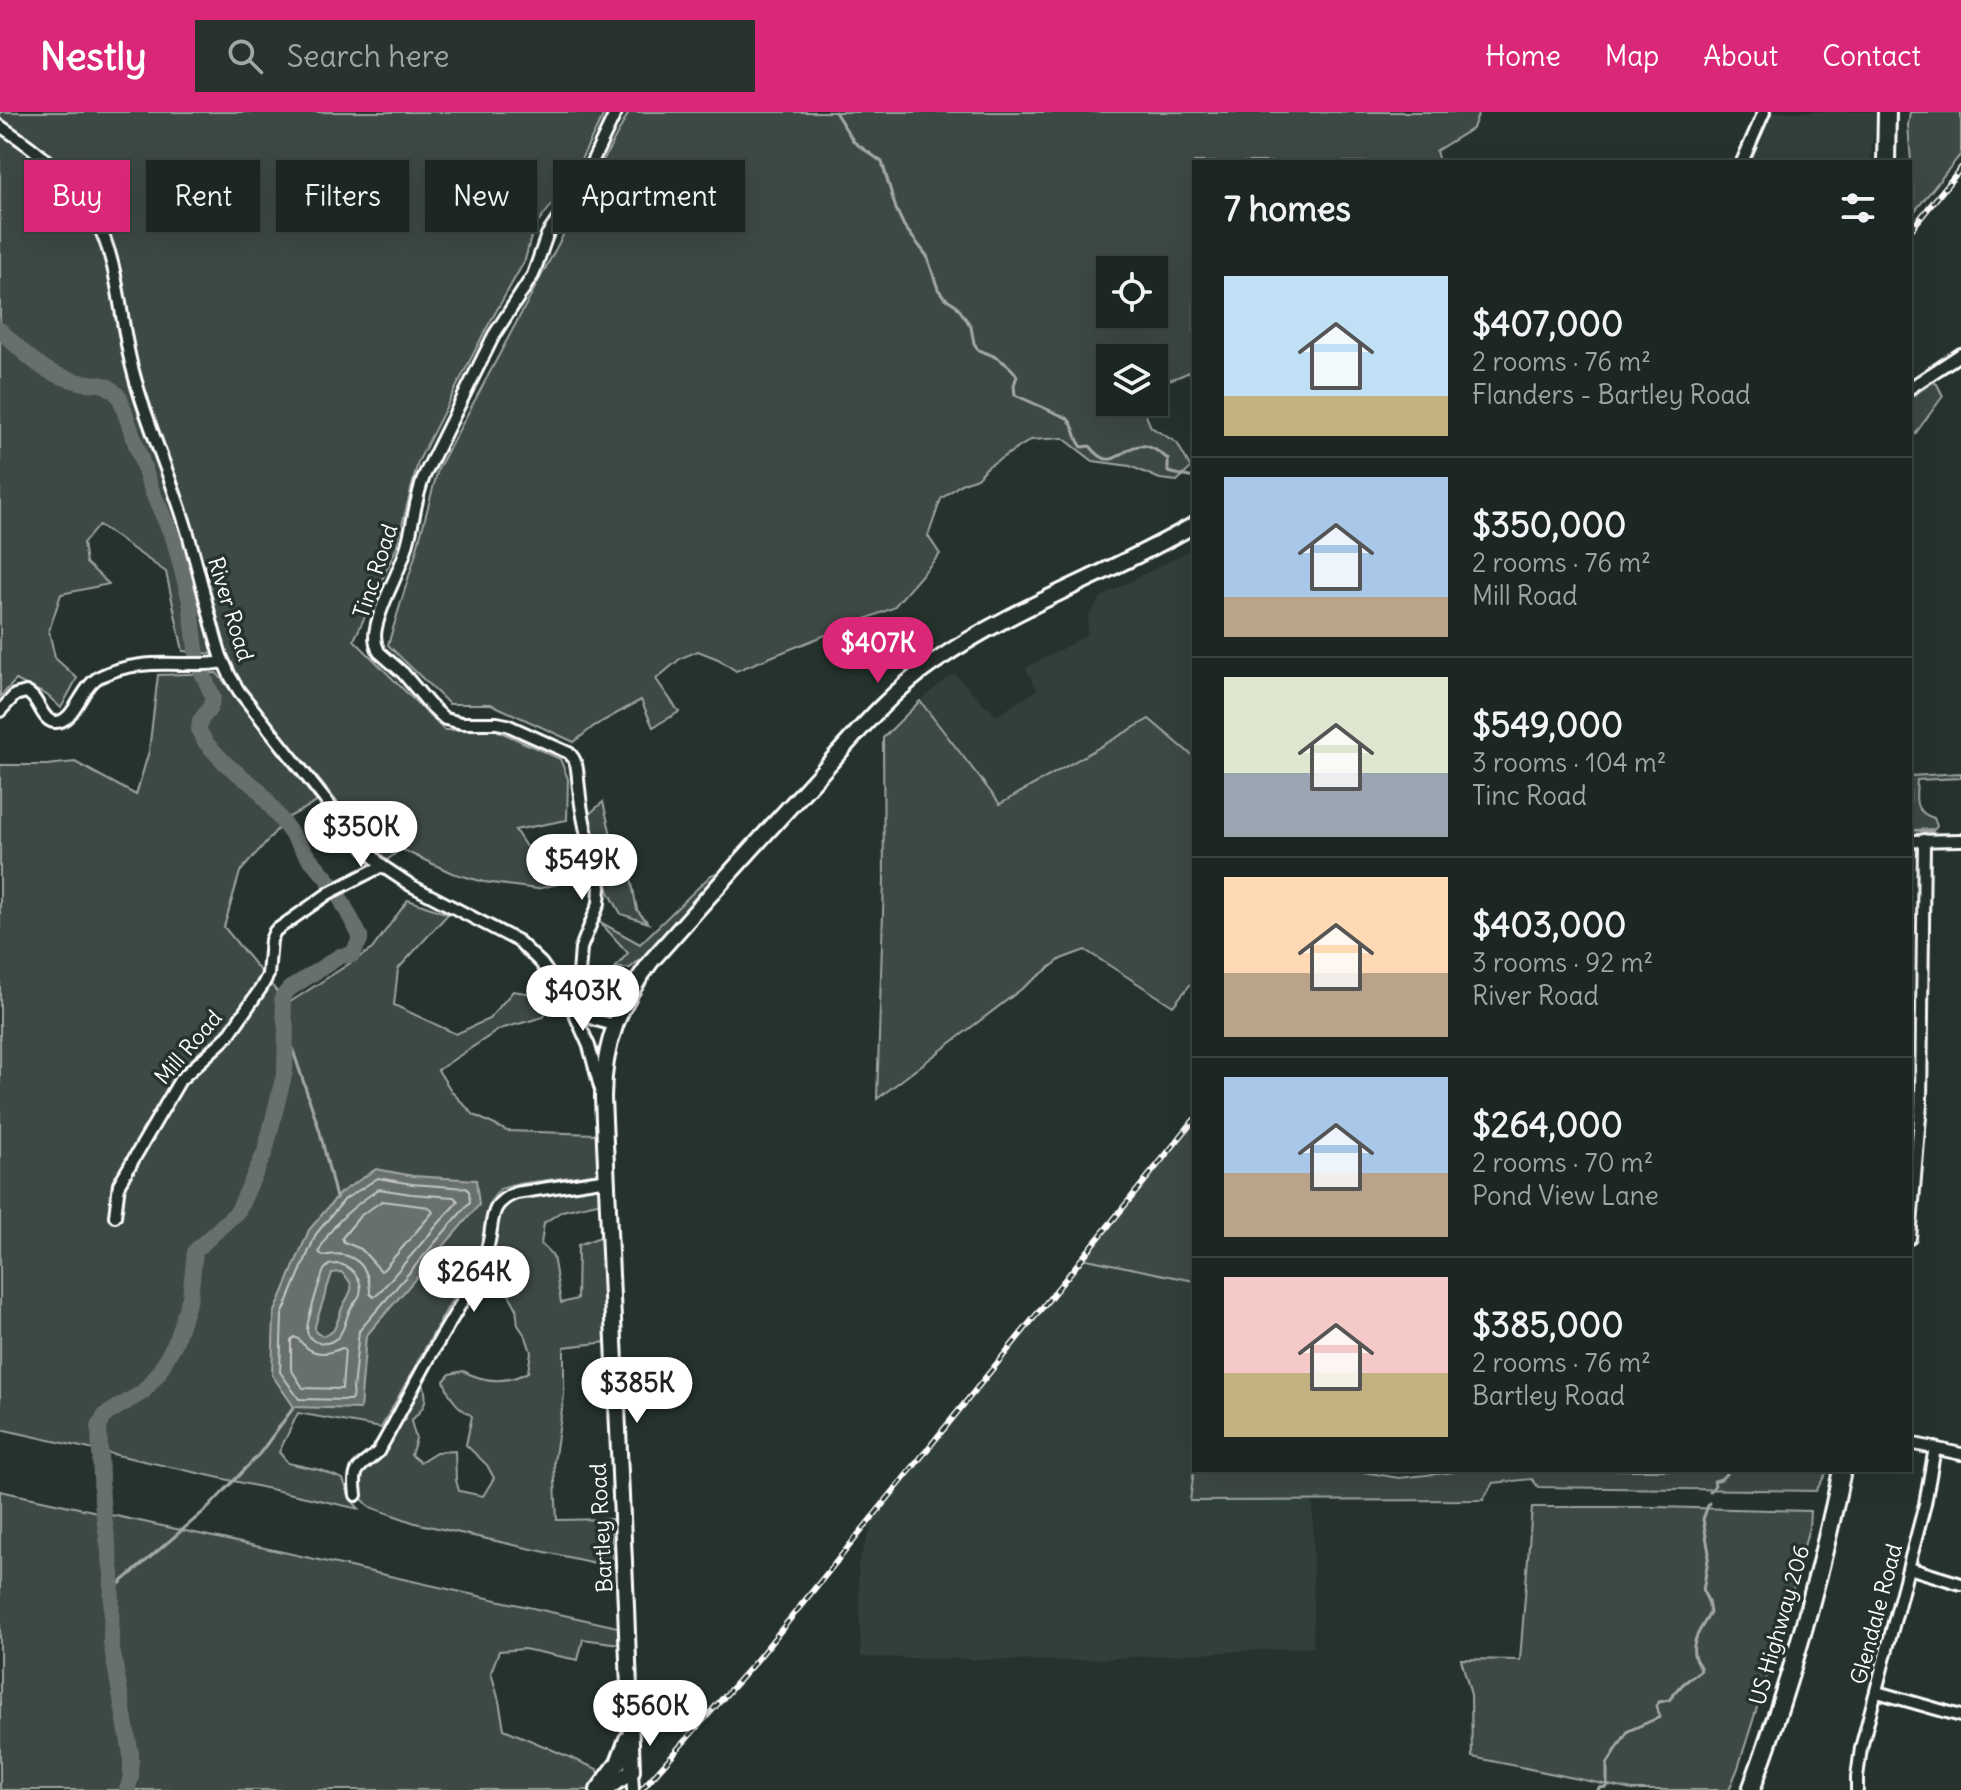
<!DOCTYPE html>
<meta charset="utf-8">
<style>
:root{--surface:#1c2622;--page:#29322f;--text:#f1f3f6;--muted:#a0a5a5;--line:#3a4340;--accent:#db2777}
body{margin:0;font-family:Delius,sans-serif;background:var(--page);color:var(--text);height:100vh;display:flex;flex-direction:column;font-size:30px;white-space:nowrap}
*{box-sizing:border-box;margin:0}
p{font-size:26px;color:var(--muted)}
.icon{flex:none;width:44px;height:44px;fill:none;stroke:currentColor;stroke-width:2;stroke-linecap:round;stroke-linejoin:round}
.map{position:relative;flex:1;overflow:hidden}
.panel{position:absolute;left:1192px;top:48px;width:720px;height:1312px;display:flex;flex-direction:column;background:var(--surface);border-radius:0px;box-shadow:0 8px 32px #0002,0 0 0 2px var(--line)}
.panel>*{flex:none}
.hud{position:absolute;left:24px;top:48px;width:760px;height:72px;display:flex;gap:16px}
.tools{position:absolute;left:1096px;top:144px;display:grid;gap:16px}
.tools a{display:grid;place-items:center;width:72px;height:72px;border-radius:0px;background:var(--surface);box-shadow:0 8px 32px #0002,0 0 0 2px var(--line);font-size:40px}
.price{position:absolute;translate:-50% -68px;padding:0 18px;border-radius:28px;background:#fff;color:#222;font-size:26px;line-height:52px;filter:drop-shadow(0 2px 4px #0008)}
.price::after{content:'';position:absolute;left:50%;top:48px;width:24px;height:18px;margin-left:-12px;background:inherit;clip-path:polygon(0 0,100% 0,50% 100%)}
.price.current{background:var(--accent);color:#fff}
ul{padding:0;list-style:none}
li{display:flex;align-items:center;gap:24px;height:200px;padding:0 32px}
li+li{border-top:2px solid var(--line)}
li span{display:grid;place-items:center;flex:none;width:224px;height:160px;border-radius:0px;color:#555}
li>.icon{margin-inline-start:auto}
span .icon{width:96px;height:96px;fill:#fffc;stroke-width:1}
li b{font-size:34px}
h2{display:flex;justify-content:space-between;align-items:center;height:96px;padding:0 32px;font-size:34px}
.chip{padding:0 28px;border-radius:0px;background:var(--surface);box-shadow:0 8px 32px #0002,0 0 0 2px var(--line);font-size:28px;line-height:72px}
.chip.current{background:var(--accent);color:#fff}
header{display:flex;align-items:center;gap:48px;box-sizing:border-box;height:112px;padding:0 40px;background:var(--accent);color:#fff}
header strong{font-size:38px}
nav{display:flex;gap:44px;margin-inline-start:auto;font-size:28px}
.search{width:560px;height:72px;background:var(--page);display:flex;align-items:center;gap:20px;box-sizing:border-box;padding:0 28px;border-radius:0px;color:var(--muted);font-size:30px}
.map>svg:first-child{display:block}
</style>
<header>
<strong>Nestly</strong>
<div class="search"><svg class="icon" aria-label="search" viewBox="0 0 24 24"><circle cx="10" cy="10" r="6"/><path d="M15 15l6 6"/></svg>Search here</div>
<nav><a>Home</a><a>Map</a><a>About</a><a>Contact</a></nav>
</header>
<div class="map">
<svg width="1961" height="1678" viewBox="0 0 1961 1678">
<rect width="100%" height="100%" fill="#26332d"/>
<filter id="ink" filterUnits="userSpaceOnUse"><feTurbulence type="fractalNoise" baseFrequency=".0125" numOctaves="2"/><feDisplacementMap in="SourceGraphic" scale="16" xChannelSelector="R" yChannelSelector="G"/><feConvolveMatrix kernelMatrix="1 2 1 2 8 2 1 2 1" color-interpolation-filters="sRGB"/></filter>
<g filter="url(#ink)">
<!-- built -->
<g fill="#333f3a">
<path d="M1770,0H1876L1870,50H1748Z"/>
<path d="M1194,436V645L1149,607L1000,692L920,589L946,567L955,562L996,604L1037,578L1026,556L1087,523L1088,505L1101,485Z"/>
<path d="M1082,1146L1194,1169V1358L1190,1388H1313V1535L1060,1549L861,1545L858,1451L880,1393Z"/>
</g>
<!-- green -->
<g fill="#3e4944" stroke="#9ea4a2" stroke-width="2" fill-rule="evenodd">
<path d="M0,0H605L569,71L533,117L525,148L484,221L418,350L396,437L354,528L444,618H496L560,647L568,667L567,708L515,718L536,750L564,759L562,771L537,777L484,770L452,761L401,737L386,749L245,578L229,549L190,406L136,254L117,143L105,112L75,68L54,47L0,9Z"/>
<path d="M629,0H1479L1473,16L1436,39L1439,50H1194V258L1178,265L1154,273V246H1110V290H1140L1151,315L1177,331L1191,356L1177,369L1160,367L1130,354L1093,349L1063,326L1031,328L987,355L977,366L961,372L941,387L928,424L940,442L893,496L736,559L718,547L698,539L681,546L656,567L679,600L653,615L641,588L594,614L574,630L491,592H449L388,533L415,444L438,357ZM1110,158H1154V202H1110Z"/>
<path d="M1910,0H1961V42L1915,99L1908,13Z"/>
<path d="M0,22C36,43 71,73 91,110C118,160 115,221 130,275C143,320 163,363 178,407C185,428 190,450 196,471C202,495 209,518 214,542L183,539L166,460L99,413L83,431L86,451L109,472L61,482L49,519L55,546L77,566L61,596L47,583L16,568L0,585Z"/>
<path d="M1933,270L1937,272L1943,284L1910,329V286Z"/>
<path d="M217,561L317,690L287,706L240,760L224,815L287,892L372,837L408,788L448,802L398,857L394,893L456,922L489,907L513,879L553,885L544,905L500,917L438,958L452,980L474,1003L507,1019L596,1022L602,1050L601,1061L517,1072L500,1077L490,1090L484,1129L471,1161L453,1186L381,1316L298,1301L279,1340L288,1351L320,1358L343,1367L350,1386L359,1397L0,1317V653H47L75,650L136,683L149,639L158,563Z"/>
<path d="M920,589L1000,692L1149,607L1194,645V868L1173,894L1085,838L1061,847L877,987L884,769L883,626Z"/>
<path d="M1961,661V666L1917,668C1916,688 1912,699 1934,706L1937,714L1935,717L1912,718L1934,719L1931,720L1910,718V664Z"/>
<path d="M603,690L615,739L631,766L637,798L648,811L621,802L609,780L588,703Z"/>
<path d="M725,758L650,839L630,856H615L628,841L600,810L640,832L711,763Z"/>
<path d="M1194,1006V1169L1082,1146Z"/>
<path d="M602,1075V1090L562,1099L544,1111L541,1132L553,1144L561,1191L577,1187L578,1133L603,1124L607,1230L564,1235V1284L554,1350L557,1408L611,1407L613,1455L415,1411L370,1395L362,1387L358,1369L362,1362L382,1345L422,1267C429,1289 426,1294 411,1309L416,1327L411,1343L420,1350L436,1340L455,1339L456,1368L459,1379L483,1384L494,1366L487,1353L466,1333L472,1304C456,1295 450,1286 444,1269L450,1262L463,1259C484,1270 506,1272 528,1260L531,1240L526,1225L518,1213L516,1195L507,1179L483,1165C484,1151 494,1140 496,1125C498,1115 497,1107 500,1097L518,1086Z"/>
<path d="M1194,1358H1352L1399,1366L1453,1360V1358H1828L1816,1379L1538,1375L1532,1367L1493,1371L1483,1388L1190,1389Z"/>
<path d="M0,1379L283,1440L622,1516L620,1532L583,1527L578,1548L524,1537L499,1539L491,1560L499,1589L504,1617L597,1657L601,1664L592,1678H0Z"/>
<path d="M1532,1395H1656L1810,1399L1809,1415L1788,1497L1738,1656L1729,1678H1632L1472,1645L1471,1583L1461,1547L1520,1548Z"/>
</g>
<!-- water -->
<path fill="#67706c" stroke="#a4a9a7" stroke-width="2" fill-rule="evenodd" d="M376,1057L413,1064L476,1068L479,1093L366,1224L360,1297L294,1295L272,1263L274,1202L309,1118L340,1081ZM341,1160C358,1175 351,1178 343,1194C339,1202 338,1211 333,1219L324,1224L318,1222L315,1219V1214L332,1161Z"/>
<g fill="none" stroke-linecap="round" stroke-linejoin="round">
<!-- shore -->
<g stroke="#c2c6c4" stroke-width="2">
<path d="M378,1066L412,1072L466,1076L469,1079L470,1090L359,1219L352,1287L349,1288L299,1287L280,1260L282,1203L316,1122L345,1087Z"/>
<path d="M379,1077L411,1082L454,1085L458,1089L377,1183L374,1185L370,1182C370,1152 351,1137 323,1144L319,1140C330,1112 355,1093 379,1077Z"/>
<path d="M382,1089L429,1095L433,1100L384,1157L381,1159L361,1137L344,1130L342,1126L360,1104Z"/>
<path d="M336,1152C350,1152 364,1167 360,1182C358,1188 353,1192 350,1198C345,1207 345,1219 337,1226C332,1230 326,1232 320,1231C313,1230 308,1225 307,1219C306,1212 320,1168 324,1158L329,1153Z"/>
<path d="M294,1225C304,1230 295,1225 304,1233C315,1245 329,1242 342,1236L345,1237L342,1277L303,1276L291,1257V1228Z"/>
</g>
<!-- stream -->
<g stroke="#a4a9a7" stroke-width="3">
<path d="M835,0L854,30L882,50L896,97L904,114L927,144L938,177L944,185L956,193L968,210L971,215L974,231L978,238C992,242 1009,251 1017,264L1014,273L1015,283L1067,306C1076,314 1074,326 1082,335L1090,334C1115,366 1121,330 1146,334C1154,336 1162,342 1168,347V360L1194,366"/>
<path d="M286,917L320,1020L336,1086"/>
<path d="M1710,1380L1715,1373L1714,1369L1721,1367L1727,1361L1726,1358"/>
<path d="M111,1479L209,1395L260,1341L294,1295"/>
<path d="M1598,1678L1599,1676L1607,1675V1652L1628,1619L1660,1605L1656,1594L1659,1590L1669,1588L1683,1572L1701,1558C1700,1553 1696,1550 1695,1546C1689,1530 1703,1514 1710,1501L1708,1489L1703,1479L1709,1441L1703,1407L1709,1391"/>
</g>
<!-- river -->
<g stroke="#67706c" stroke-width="16">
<path d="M0,218C15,232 37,255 55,262C63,265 72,268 80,270C99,273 106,268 120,286L152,379L174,428L190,489L197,545"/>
<path d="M201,558L213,585L210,596L200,609L199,619L206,631L227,653L258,677L307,743L331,771"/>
<path d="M127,1678L131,1665V1642L111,1531L112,1461L102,1390L99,1315L105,1303L143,1280L158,1262L175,1231L190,1185L195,1139L238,1099L265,1040L285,959L286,917L282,886L289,877L340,844L352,843L360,828V824L339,784"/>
</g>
<defs>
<g id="minor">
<path d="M0,14C38,38 73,67 95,106C121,154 119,209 133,259C147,313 170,362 186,415C199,458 208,502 221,544L230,564L239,579L349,718L382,754L412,774L518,829L541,851L568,889L575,898L596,908L614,913"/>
<path d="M1742,50L1764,0"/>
<path d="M1910,276L1961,242"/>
<path d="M0,599L15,583L26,580C40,586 41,609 55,610C75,611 81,573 101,564C126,552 153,551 180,552C195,552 209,553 223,550"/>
<path d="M1910,729L1961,728"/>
<path d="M572,894L578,875L581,836L599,791L600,775C592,742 582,710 579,676C577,663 579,650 569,641L507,613L497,611H462L445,607L429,592L403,561L379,540C375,532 374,525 376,516C381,490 397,466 405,440C414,414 414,387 425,362L494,223L533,163L547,123L581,73L616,0"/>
<path d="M572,896L589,934L600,975"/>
<path d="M115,1104L119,1072L180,968L228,924L261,876L268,863L271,828L275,819L329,781L382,754"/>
<path d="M1910,1126L1921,992L1924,728"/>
<path d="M1910,1331L1961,1342"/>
<path d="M356,1383C352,1354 359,1357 378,1340C398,1306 415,1270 435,1236C452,1205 476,1171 487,1137C495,1112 486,1092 516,1081L608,1067"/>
<path d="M1909,1456L1961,1472"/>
<path d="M1877,1580L1961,1604"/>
<path d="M632,1659L633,1678"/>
<path d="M1857,1678V1665L1861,1636L1925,1392L1935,1336"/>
</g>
<g id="major">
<path d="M598,1678L618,1651L627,1627"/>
<path d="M606,1678L632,1659L626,1494L603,986C603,931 620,891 652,848C707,786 763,724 819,663C855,623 891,579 936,549C1017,493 1110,462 1194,413"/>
</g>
<g id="highway">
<path d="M1886,50L1887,0"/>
<path d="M1751,1678C1789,1574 1820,1467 1842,1358"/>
</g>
</defs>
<!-- minor casing -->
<use href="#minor" stroke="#fff" stroke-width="16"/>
<!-- major casing -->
<use href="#major" stroke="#fff" stroke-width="20"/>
<!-- highway casing -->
<use href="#highway" stroke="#fff" stroke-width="22"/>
<!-- minor -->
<use href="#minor" stroke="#26332d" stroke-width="10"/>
<!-- major -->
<use href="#major" stroke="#26332d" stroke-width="14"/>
<!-- highway -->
<use href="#highway" stroke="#26332d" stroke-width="16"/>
<defs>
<g id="rail">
<path d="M1910,119L1961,56"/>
<path d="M641,1678L756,1549L1194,1008"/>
</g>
</defs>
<!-- rail casing -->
<use href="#rail" stroke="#fff" stroke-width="6"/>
<!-- rail -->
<use href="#rail" stroke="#26332d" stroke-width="3" stroke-dasharray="9" stroke-linecap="butt"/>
</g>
</g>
<g text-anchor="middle" stroke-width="7" stroke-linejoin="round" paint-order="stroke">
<!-- street labels -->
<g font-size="22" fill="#fff" stroke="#26332d">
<text transform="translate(375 459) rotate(-72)" y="8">Tinc Road</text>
<text transform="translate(231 497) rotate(73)" y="8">River Road</text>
<text transform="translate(188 935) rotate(-49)" y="8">Mill Road</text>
<text transform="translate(601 1416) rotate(-93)" y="8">Bartley Road</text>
<text transform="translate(1876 1502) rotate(-75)" y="8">Glendale Road</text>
<text transform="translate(1779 1513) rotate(-74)" y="8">US Highway 206</text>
</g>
</g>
</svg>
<div class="tools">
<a><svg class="icon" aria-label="locate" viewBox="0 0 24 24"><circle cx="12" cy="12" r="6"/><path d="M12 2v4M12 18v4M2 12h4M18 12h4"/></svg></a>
<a><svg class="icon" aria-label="layers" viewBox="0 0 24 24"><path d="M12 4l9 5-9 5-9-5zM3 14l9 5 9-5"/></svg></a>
</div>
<b class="price current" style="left:878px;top:573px">$407K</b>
<b class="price" style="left:361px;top:757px">$350K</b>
<b class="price" style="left:582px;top:790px">$549K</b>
<b class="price" style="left:583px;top:921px">$403K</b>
<b class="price" style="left:474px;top:1202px">$264K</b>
<b class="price" style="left:637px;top:1313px">$385K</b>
<b class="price" style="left:650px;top:1636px">$560K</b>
<div class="hud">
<a class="chip current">Buy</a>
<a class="chip">Rent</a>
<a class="chip">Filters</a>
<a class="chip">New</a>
<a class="chip">Apartment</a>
</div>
<section class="panel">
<h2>7 homes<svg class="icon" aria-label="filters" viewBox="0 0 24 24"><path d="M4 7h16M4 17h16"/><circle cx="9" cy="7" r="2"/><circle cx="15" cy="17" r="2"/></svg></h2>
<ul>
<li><span style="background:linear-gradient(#bfe0f5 75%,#c2b280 0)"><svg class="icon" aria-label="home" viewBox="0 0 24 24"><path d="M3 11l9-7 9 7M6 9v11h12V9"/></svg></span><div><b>$407,000</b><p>2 rooms · 76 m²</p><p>Flanders - Bartley Road</p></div></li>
<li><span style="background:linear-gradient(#a9c7e8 75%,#b9a48a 0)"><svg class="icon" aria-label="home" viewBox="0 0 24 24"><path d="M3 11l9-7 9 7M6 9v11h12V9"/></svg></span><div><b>$350,000</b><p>2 rooms · 76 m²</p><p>Mill Road</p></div></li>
<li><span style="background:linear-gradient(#dfe7d0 60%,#9aa5b1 0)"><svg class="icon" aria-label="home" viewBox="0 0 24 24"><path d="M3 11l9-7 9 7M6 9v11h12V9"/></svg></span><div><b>$549,000</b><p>3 rooms · 104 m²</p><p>Tinc Road</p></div></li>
<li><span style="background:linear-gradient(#ffd9b3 60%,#b9a48a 0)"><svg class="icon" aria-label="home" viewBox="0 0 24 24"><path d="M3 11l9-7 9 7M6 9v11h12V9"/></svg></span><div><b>$403,000</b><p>3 rooms · 92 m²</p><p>River Road</p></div></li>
<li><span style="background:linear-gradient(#a9c7e8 60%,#b9a48a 0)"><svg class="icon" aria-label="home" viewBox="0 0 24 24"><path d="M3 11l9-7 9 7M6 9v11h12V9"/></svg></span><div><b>$264,000</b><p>2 rooms · 70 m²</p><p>Pond View Lane</p></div></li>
<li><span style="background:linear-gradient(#f6c9c9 60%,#c2b280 0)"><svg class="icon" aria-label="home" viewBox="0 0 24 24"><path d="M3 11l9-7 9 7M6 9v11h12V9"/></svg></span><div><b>$385,000</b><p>2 rooms · 76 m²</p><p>Bartley Road</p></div></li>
</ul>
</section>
</div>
